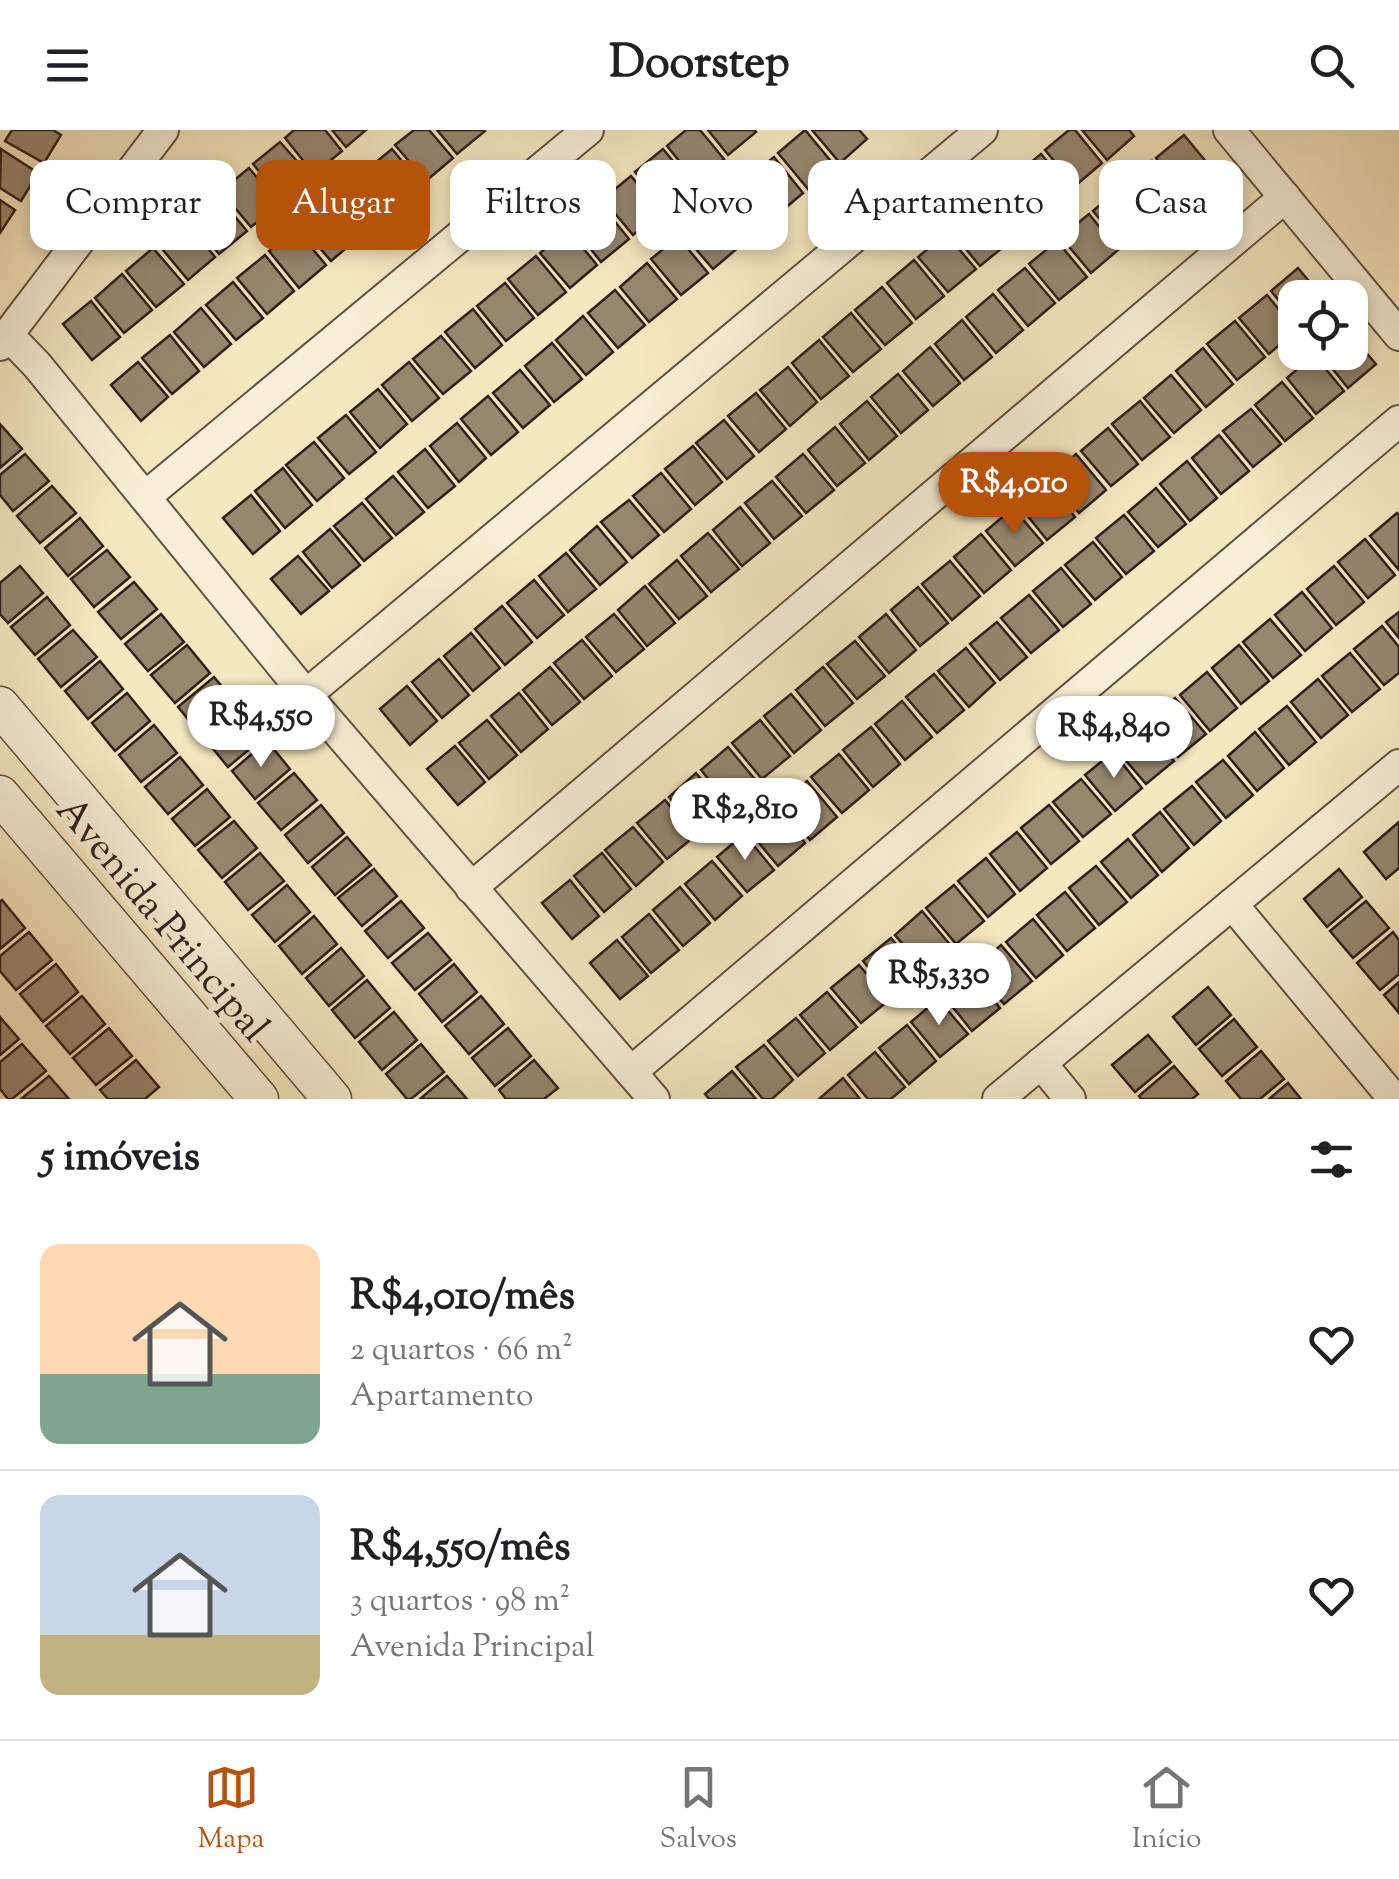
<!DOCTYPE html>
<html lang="pt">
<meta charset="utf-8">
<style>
:root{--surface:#fff;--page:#f2f2f2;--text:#202124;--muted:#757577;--line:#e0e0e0;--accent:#b45309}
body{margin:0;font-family:"Sorts Mill Goudy",serif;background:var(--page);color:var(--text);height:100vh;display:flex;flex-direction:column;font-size:38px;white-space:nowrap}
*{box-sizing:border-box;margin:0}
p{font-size:32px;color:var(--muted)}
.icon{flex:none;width:55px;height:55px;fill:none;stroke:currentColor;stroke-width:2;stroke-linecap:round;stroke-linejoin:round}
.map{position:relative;height:969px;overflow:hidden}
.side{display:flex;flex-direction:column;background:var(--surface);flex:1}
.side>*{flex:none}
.hud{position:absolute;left:30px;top:30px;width:1340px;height:90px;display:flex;gap:20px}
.tools{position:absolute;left:1278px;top:150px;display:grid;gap:20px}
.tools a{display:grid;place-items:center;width:90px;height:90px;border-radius:20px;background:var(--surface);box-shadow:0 5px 15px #0003;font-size:50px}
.price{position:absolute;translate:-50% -85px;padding:0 22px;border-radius:35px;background:#fff;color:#222;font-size:32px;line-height:65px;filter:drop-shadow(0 2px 5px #0008)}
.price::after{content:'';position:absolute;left:50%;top:60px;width:30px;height:22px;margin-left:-15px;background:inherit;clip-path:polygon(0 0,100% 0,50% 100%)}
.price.on{background:var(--accent);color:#fff}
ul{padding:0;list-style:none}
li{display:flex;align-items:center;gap:30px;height:250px;padding:0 40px}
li+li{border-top:2px solid var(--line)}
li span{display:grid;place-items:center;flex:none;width:280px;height:200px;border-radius:20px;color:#555}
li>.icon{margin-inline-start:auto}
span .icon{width:120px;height:120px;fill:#fffc;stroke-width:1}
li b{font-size:42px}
h2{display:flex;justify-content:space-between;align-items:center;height:120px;padding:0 40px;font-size:42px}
.tag{padding:0 35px;border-radius:20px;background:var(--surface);box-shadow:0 5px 15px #0003;font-size:35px;line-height:90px}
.tag.on{background:var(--accent);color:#fff}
header{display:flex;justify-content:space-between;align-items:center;height:130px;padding:0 40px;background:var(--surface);font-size:45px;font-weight:800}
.menu{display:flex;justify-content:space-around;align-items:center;height:140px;border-top:2px solid var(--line);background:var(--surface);font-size:28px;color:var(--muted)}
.menu a{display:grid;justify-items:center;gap:5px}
.menu .on{color:var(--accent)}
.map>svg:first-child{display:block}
</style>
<header><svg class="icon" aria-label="menu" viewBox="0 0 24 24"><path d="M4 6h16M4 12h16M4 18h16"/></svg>Doorstep<svg class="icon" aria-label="search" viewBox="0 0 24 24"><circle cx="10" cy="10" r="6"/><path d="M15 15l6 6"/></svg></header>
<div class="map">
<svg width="1399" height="969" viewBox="0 0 1399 969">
<rect width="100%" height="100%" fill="#f5e7c0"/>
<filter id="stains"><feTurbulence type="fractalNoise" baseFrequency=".002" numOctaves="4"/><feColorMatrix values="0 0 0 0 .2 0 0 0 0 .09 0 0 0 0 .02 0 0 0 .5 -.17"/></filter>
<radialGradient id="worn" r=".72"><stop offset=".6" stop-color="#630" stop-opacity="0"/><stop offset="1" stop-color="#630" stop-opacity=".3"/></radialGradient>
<!-- building -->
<g fill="#97876f" stroke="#311f18" stroke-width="2.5">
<path d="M12,0H53L61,5L44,33L5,11Z"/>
<path d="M294,0H325L342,21L314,44L285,8Z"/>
<path d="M332,0H366L346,17Z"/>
<path d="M414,0H429L453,28L426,51L395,15Z"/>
<path d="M437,0H484L485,1L457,24Z"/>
<path d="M686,0H700L724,29L696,52L667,16Z"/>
<path d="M708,0H754L756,2L728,25Z"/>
<path d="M805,0L835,36L808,59L778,23Z"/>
<path d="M812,0H859L867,9L840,33Z"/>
<path d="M1069,0H1075L1102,33L1075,56L1045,20Z"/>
<path d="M1082,0H1129L1134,6L1107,30Z"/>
<path d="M1184,5L1213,40L1186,63L1156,28Z"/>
<path d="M280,12L311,47L283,70L253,34Z"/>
<path d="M1,19L38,43L21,71L0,58Z"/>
<path d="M392,19L421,54L394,78L364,42Z"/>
<path d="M663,19L693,55L665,78L635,42Z"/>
<path d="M1041,24L1071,59L1043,83L1013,47Z"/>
<path d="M774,27L803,63L776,86L746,50Z"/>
<path d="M1152,31L1181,67L1155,90L1124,54Z"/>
<path d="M249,38L279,74L251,97L221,61Z"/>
<path d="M360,45L390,81L362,104L332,68Z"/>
<path d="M631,46L661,82L633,105L603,69Z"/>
<path d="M1009,50L1039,86L1012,109L982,73Z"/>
<path d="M742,53L772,89L745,112L714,76Z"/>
<path d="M1120,58L1150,93L1123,117L1093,81Z"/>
<path d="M217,65L247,101L219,124L190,87Z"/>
<path d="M0,70L15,80L0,103Z"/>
<path d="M328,72L358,108L331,131L300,95Z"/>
<path d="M599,72L629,109L601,132L572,95Z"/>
<path d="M978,77L1008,113L980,136L950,100Z"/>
<path d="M710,80L740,116L713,139L682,103Z"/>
<path d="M1089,84L1118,120L1091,143L1061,107Z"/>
<path d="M185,91L215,127L188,150L158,114Z"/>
<path d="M296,99L326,135L299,158L269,121Z"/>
<path d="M567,99L597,135L570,158L540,123Z"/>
<path d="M946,104L976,139L948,162L918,127Z"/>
<path d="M678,107L708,143L681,165L651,129Z"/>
<path d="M1057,111L1087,147L1059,170L1029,134Z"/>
<path d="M153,118L184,154L156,177L126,141Z"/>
<path d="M265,125L294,161L267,184L237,148Z"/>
<path d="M536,126L566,162L538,185L508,149Z"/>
<path d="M914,130L944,166L916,189L887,153Z"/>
<path d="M647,133L677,169L649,192L620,157Z"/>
<path d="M1025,138L1055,173L1028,196L998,160Z"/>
<path d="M1298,138L1323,168H1295V190L1271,161Z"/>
<path d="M122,144L152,180L124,203L95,168Z"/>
<path d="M233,152L263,188L236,210L206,175Z"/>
<path d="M505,153L534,188L506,211L477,176Z"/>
<path d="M882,157L912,193L885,215L855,180Z"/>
<path d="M615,160L645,195L618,218L588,183Z"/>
<path d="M993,164L1023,200L996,223L966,187Z"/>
<path d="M1267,165L1295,199V201L1269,224L1239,188Z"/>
<path d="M91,171L120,207L92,230L63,194Z"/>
<path d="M201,178L231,214L204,237L174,202Z"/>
<path d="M473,179L502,215L475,238L445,202Z"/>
<path d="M851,183L881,219L853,242L823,207Z"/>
<path d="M583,186L613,222L586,245L556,210Z"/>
<path d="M962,190L992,227L964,250L935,214Z"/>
<path d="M1235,191L1265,227L1237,250L1207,214Z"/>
<path d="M1350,204L1376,234L1348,258L1319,222H1350Z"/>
<path d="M170,205L199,241L172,264L142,228Z"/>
<path d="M441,206L471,241L443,264L413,229Z"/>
<path d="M819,210L849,246L821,269L792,233Z"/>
<path d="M552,213L582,249L554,272L525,236Z"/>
<path d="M930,217L960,253L933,276L903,241Z"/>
<path d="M1203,218L1233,254L1206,277L1176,241Z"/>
<path d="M1314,225L1344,261L1316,284L1287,248Z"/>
<path d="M138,232L168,267L141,291L111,255Z"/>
<path d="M409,232L439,268L412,291L382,255Z"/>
<path d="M788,237L817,272L790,296L760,260Z"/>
<path d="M520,240L550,275L523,298L493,263Z"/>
<path d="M898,244L928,280L901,303L871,267Z"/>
<path d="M1171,245L1201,280L1174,303L1144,268Z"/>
<path d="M1282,252L1313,288L1285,311L1255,275Z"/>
<path d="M378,259L407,294L380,318L350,282Z"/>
<path d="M756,263L786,299L759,322L728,286Z"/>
<path d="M488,266L518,302L491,325L461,289Z"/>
<path d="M867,271L897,306L869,330L840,294Z"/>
<path d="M1140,271L1170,307L1142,330L1112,294Z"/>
<path d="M1251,279L1281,314L1253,337L1223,301Z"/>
<path d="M346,285L376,322L349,344L318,308Z"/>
<path d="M724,290L754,326L727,349L696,313Z"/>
<path d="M457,293L486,328L459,352L430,316Z"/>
<path d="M0,294L22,319L0,338Z"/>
<path d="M835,297L865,333L837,356L808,320Z"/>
<path d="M1108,298L1138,334L1111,356L1081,321Z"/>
<path d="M1219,305L1249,341L1221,364L1192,328Z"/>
<path d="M314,312L344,348L317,371L286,335Z"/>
<path d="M693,316L722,352L695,375L665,339Z"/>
<path d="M425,319L455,356L428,378L398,342Z"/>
<path d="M25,324L49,351L13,381L0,365V345Z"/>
<path d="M803,324L834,360L806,383L776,347Z"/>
<path d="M1076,324L1106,360L1079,383L1049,348Z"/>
<path d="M1187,331L1217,368L1190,391L1160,354Z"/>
<path d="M283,338L312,375L285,398L255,361Z"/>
<path d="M661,343L691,379L664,402L633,366Z"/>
<path d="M393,346L424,382L396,405L366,369Z"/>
<path d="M772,351L802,386L774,409L745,373Z"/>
<path d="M1045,351L1075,387L1047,410L1018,374Z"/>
<path d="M52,356L76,383L40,413L17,386Z"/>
<path d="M1156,358L1186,394L1158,417L1128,382Z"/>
<path d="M251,365L280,401L253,424L223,388Z"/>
<path d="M629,370L659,405L632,428L601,392Z"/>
<path d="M362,373L392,408L364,431L334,396Z"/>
<path d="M740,377L770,413L742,436L713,400Z"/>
<path d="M1013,378L1043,413L1015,436L986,401Z"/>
<path d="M1397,383L1399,385V440L1370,406Z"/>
<path d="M1124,385L1154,421L1126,444L1096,408Z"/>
<path d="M80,388L103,416L68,446L45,418Z"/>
<path d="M597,396L627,432L600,455L570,420Z"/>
<path d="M330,399L360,435L332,458L303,422Z"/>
<path d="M708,403L739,439L711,462L681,426Z"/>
<path d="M981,404L1011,440L984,463L954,427Z"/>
<path d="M1365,409L1395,445L1368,468L1338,432Z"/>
<path d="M1093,412L1122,447L1095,470L1065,435Z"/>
<path d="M107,420L130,447L94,477L71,449Z"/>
<path d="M566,423L596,459L568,482L539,446Z"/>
<path d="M298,426L329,461L301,484L271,449Z"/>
<path d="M677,430L707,466L679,489L649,454Z"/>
<path d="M950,431L980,466L952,490L922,454Z"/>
<path d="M20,436L43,463L8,493L0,484V453Z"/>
<path d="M1334,436L1364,472L1336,495L1307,459Z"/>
<path d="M1061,438L1091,474L1063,497L1033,461Z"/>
<path d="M534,450L564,485L537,508L507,473Z"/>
<path d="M134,452L157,479L121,509L98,482Z"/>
<path d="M645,456L675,493L647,516L618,480Z"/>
<path d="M918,457L948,493L920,516L891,480Z"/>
<path d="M1302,462L1332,498L1305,521L1275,485Z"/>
<path d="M1029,465L1059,500L1031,523L1001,488Z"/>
<path d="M47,467L70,495L35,525L11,497Z"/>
<path d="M502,476L532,512L505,535L475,499Z"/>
<path d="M1399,482V508L1386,492Z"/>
<path d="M161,484L184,512L148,541L125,514Z"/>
<path d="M614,484L644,519L616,542L586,507Z"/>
<path d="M886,484L916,520L889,543L859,507Z"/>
<path d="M1270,489L1301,525L1273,548L1243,512Z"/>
<path d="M997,492L1027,527L1000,550L970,514Z"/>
<path d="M1382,496L1399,517V543L1384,555L1354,519Z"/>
<path d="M73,500L97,527L61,557L38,529Z"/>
<path d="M471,503L500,538L473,561L444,526Z"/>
<path d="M582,510L612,546L584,569L554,533Z"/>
<path d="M855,511L885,546L857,569L827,534Z"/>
<path d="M187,515L210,543L175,573L151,545Z"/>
<path d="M1239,515L1269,551L1241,574L1212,538Z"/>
<path d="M966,518L995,553L969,577L938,541Z"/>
<path d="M1350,523L1380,559L1352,582L1322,546Z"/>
<path d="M439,529L469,565L442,588L412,552Z"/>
<path d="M100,531L123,559L88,589L65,561Z"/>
<path d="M550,537L580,572L552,595L523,560Z"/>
<path d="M823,537L853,573L825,596L796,560Z"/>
<path d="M1207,542L1237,578L1210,601L1180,565Z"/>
<path d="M934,544L964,580L937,603L906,567Z"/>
<path d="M214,547L237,575L201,605L178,577Z"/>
<path d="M1318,549L1348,585L1321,608L1291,572Z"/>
<path d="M407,556L437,591L410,615L380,579Z"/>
<path d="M127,563L150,591L115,621L92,593Z"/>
<path d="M519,563L548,599L521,622L491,586Z"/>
<path d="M791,564L821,600L794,623L764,586Z"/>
<path d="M1175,568L1206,604L1178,627L1148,592Z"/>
<path d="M902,571L932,607L905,630L875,594Z"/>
<path d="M1287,576L1316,612L1289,635L1259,599Z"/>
<path d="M241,579L264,607L228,637L205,609Z"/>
<path d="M487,590L517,625L489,649L459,613Z"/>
<path d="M760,590L790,626L762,649L732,613Z"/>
<path d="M154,595L177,623L141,652L119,625Z"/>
<path d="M1144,596L1174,631L1146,654L1116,619Z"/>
<path d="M871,597L900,634L873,657L843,620Z"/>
<path d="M1255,602L1284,638L1257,661L1228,626Z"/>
<path d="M267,611L290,639L255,669L232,641Z"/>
<path d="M455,616L485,652L458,675L427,639Z"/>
<path d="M728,617L758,653L730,676L701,640Z"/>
<path d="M1113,622L1142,658L1115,681L1085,645Z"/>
<path d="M839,624L869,660L842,683L811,647Z"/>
<path d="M180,627L203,655L168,684L145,657Z"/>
<path d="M1223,630L1253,665L1226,688L1196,652Z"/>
<path d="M294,643L317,670L281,700L258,673Z"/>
<path d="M696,643L726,679L699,702L669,667Z"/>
<path d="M1081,649L1111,684L1083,707L1053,672Z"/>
<path d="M807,651L837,687L810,710L780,674Z"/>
<path d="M1192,656L1221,691L1194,715L1164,679Z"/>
<path d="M207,659L230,687L195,716L172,689Z"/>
<path d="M665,670L695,706L667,729L637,693Z"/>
<path d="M321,675L344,703L308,733L285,705Z"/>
<path d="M1049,675L1079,711L1051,734L1021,698Z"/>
<path d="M776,677L805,713L778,736L749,701Z"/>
<path d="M1160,682L1189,718L1162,742L1133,705Z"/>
<path d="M234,691L257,718L222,748L198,720Z"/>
<path d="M1399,692V738L1386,749L1364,722Z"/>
<path d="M633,697L663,732L636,756L605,720Z"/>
<path d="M1017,702L1047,738L1020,761L990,724Z"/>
<path d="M744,704L774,740L747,762L717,727Z"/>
<path d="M347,707L371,735L335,765L312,737Z"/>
<path d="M1128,709L1158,745L1131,768L1101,732Z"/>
<path d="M260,723L284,751L248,780L225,752Z"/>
<path d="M602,723L631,759L604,782L574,746Z"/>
<path d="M986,728L1015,764L988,787L958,751Z"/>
<path d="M712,731L742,766L715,790L685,754Z"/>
<path d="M1096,736L1127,772L1099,795L1069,758Z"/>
<path d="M374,739L397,766L362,796L338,768Z"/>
<path d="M1339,739L1362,767L1327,797L1304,769Z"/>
<path d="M570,750L599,786L572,809L542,773Z"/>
<path d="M287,755L310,782L275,812L252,785Z"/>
<path d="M954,755L984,791L956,814L926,778Z"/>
<path d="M680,757L710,793L683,816L653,780Z"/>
<path d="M1065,762L1095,798L1067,821L1037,785Z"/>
<path d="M2,770L25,798L0,819V772Z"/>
<path d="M401,771L424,798L388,828L365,801Z"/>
<path d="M1366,771L1389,798L1353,828L1330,801Z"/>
<path d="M922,781L952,817L925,840L895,805Z"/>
<path d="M649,784L679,820L651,843L622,807Z"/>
<path d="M314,786L337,814L302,844L279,816Z"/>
<path d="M1033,789L1063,825L1036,848L1006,812Z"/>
<path d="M29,802L52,830L16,860L0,841V826Z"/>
<path d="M1393,802L1399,810V844L1380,860L1357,833Z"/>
<path d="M428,803L451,830L415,860L392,833Z"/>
<path d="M891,808L920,844L893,867L863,831Z"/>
<path d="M617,810L648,846L620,869L590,833Z"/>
<path d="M1001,815L1032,851L1004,874L974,839Z"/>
<path d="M341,818L364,846L329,876L306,848Z"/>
<path d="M56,834L78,862L43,892L20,864Z"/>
<path d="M454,834L477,862L442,892L419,864Z"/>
<path d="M859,835L889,870L861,893L831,858Z"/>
<path d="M970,842L1000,878L972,901L943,865Z"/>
<path d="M367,850L390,878L355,908L332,880Z"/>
<path d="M1399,852V883L1384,865Z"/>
<path d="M1208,857L1231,885L1196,915L1173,887Z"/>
<path d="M827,862L857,897L830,920L800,885Z"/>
<path d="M82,866L105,894L70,924L46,896Z"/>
<path d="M481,866L504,894L469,924L445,896Z"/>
<path d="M938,869L968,904L940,927L911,892Z"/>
<path d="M394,882L417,910L382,940L359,912Z"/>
<path d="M0,887L19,909L0,925Z"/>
<path d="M796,888L825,923L798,946L768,911Z"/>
<path d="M1234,889L1257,917L1222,946L1199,919Z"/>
<path d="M907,895L936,931L909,954L879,918Z"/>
<path d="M109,898L132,926L96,955L73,928Z"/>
<path d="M508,898L531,926L495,956L472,928Z"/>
<path d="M1148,905L1171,932L1135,962L1112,935Z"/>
<path d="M22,914L46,941L12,969H8L0,959V932Z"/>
<path d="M421,914L444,942L411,969H407L386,944Z"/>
<path d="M764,915L793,950L772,969H763L736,937Z"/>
<path d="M1261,921L1284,949L1260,969H1241L1226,951Z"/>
<path d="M875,922L905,957L891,969H868L848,945Z"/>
<path d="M136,930L159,957L145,969H108L100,960Z"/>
<path d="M534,930L558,958L544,969H506L499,960Z"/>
<path d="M1174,936L1198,964L1192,969H1141L1139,966Z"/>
<path d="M732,941L756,969H709L705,964Z"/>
<path d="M49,946L69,969H21Z"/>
<path d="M447,946L467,969H420Z"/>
<path d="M843,948L860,969H819Z"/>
<path d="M1288,953L1301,969H1269Z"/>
</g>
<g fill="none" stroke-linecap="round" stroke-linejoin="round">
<defs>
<g id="minor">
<path d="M1229,0L1399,205"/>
<path d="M9,206L37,235L306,565L654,969"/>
<path d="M0,215L163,0"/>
<path d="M145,367L588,0"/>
<path d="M306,565L982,0"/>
<path d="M471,758L1285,67"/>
<path d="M1232,774L1394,969"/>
<path d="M1041,933L1070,969"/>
<path d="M631,942L1399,291"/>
<path d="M998,969L1399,635"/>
</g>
<g id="tertiary">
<path d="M0,576L332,969"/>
<path d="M0,665L259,969"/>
</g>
</defs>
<!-- minor casing -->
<use href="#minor" stroke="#625142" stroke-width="34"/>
<!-- tertiary casing -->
<use href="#tertiary" stroke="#625142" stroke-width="41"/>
<!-- minor -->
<use href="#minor" stroke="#f8efd6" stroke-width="30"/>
<!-- tertiary -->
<use href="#tertiary" stroke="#f8efd6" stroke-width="38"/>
</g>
<g text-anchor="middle" stroke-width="10" stroke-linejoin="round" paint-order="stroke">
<!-- street labels -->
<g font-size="40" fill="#311f18" stroke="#f8efd6">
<text transform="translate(164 788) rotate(50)" y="14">Avenida Principal</text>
</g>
</g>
<rect width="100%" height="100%" filter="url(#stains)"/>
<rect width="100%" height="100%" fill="url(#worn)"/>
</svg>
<div class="tools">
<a><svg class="icon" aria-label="locate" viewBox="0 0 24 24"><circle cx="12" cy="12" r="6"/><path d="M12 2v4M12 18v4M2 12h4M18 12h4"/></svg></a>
</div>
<b class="price on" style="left:1014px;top:407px">R$4,010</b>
<b class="price" style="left:261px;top:640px">R$4,550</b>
<b class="price" style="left:1114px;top:651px">R$4,840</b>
<b class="price" style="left:745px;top:733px">R$2,810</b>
<b class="price" style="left:939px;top:898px">R$5,330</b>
<div class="hud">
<a class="tag">Comprar</a>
<a class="tag on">Alugar</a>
<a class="tag">Filtros</a>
<a class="tag">Novo</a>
<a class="tag">Apartamento</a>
<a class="tag">Casa</a>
</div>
</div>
<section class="side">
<h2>5 imóveis<svg class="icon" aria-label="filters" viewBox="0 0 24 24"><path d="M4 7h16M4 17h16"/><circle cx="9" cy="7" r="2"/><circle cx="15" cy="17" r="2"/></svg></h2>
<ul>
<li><span style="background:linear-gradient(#ffd9b3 65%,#7fa58c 0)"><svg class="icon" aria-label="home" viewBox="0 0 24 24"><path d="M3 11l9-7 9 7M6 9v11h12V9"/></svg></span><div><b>R$4,010/mês</b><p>2 quartos · 66 m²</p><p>Apartamento</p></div><svg class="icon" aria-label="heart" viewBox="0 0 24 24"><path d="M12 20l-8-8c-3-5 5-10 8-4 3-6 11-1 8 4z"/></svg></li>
<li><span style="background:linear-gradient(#c9d6e8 70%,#c2b280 0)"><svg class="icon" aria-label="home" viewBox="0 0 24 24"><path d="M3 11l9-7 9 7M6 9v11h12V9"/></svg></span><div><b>R$4,550/mês</b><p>3 quartos · 98 m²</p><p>Avenida Principal</p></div><svg class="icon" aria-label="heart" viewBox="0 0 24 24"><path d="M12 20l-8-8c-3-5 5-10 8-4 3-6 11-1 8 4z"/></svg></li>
</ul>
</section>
<nav class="menu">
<a class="on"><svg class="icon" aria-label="map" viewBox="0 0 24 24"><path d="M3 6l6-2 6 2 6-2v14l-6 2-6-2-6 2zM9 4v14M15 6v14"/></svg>Mapa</a>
<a><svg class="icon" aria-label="saved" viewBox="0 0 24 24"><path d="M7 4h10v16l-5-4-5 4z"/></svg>Salvos</a>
<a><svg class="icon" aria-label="home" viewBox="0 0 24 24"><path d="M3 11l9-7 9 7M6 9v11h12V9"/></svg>Início</a>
</nav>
